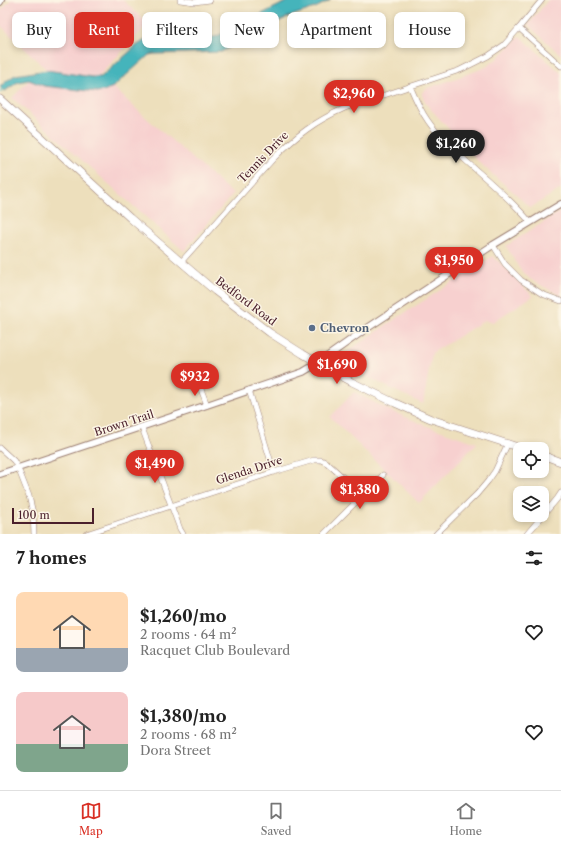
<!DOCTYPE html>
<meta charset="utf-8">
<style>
:root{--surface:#fff;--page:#f6f6f6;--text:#222;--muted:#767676;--line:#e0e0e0;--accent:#d93025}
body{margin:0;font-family:"Libre Caslon Text",serif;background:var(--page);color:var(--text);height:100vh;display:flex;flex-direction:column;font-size:15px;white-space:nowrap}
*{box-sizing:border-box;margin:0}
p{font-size:13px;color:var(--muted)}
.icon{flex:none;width:22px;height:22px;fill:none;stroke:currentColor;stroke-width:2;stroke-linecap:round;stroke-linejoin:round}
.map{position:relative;height:534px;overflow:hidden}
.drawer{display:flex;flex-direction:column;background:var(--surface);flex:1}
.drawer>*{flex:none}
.top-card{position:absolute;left:12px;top:12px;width:537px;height:36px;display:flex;gap:8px}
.buttons{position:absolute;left:513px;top:442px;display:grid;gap:8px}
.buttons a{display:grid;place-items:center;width:36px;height:36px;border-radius:8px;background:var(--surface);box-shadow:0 2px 6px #0003;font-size:20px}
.scale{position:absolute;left:12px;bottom:10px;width:82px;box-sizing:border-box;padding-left:4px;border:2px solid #4a1f2b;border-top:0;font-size:11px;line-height:14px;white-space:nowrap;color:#4a1f2b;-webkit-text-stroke:3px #fcf5e5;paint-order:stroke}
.price{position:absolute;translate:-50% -34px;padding:0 9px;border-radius:14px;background:var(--accent);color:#fff;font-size:13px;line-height:26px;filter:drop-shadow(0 1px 2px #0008)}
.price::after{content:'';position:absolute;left:50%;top:24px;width:12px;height:9px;margin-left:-6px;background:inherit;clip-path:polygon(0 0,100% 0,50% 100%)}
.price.on{background:#222;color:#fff}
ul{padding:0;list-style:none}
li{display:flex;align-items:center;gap:12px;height:100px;padding:0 16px}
li span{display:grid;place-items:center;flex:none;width:112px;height:80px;border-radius:8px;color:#555}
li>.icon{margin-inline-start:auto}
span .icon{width:48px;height:48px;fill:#fffc;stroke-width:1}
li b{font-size:17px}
h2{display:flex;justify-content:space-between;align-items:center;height:48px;padding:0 16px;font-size:17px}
.pill{padding:0 14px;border-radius:8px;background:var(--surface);box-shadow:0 2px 6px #0003;font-size:14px;line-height:36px}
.pill.on{background:var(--accent);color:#fff}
.dock{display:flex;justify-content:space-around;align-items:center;height:56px;border-top:1px solid var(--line);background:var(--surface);font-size:11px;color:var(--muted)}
.dock a{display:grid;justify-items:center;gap:2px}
.dock .on{color:var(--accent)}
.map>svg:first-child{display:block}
</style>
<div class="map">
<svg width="561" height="534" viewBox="0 0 561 534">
<rect width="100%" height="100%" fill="#fcf5e5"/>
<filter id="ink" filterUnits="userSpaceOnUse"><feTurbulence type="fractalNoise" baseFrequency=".025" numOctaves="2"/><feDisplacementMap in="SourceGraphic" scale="8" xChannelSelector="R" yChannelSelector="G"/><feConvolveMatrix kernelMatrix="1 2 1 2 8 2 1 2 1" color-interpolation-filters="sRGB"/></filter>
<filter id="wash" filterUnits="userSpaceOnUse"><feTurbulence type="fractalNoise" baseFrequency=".012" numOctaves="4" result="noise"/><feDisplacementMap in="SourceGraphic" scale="16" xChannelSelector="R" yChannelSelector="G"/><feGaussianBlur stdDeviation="0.9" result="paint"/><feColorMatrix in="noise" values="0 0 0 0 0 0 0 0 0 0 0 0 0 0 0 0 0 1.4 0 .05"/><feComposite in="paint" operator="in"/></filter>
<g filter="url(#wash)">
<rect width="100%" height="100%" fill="#eddfbc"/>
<!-- built -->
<g fill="#f7d0cf">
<path d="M11,0H123L148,24L98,77H92L47,70L0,25V11Z"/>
<path d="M548,0H561V55L528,25Z"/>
<path d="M520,36L561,73V189L530,208L516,194L493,175L477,160L427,105L422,95V93L425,89L473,72L486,67L498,58Z"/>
<path d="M29,80L44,86L97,92L104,91L113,87L134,107L233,194L184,251L12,98Z"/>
<path d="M561,211V296L530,279L519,268L506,246Z"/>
<path d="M493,256L533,296L491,323L485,320L432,353L423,404L363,375L347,365V352L386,325Z"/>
<path d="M354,392L391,411L427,426L477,443L419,503L330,417Z"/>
</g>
<!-- water -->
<path fill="#44b4bb" stroke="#476a73" d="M290,0H331L315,8L288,17L221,52L154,54L149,55L113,87L104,91L97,92L44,86L29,80L18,82L5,91L0,87L5,82L15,75L47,70L92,77H101L136,46L145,40L162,37H215Z"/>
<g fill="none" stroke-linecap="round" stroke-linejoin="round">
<!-- stream -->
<path stroke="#44b4bb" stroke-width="1.5" d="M0,92L3,88"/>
</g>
</g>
<g filter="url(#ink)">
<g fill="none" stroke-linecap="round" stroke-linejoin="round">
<defs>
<g id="minor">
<path d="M180,0L194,2L210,0"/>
<path d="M519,28L561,66"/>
<path d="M410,86C415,98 420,110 428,121C434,130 441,137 448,144C475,171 506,193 530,222"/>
<path d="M493,245L505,264L521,280L542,294L561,301"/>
<path d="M181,262L273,159C296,136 315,121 345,108L460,70L488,56L504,45L519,28L542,0"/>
<path d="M199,384L207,405"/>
<path d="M249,390L274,472"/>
<path d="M142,428L180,529L183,534"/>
<path d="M0,448L14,461L20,473L29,496L33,513L34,534"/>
<path d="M86,534L274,472L314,460H321L327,463L363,495"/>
<path d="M324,534L383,475"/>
<path d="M436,534L477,494L488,481L495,471L508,443"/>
<path d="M527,534L557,499L561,493"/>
</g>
<g id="tertiary">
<path d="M0,2L1,0"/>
<path d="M0,474L198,408L303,372L318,363L363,331L493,245L561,204"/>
</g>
<g id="secondary">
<path d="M0,99L130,218L181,262L215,291L270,333L303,354L335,373L352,382L395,403L431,419L524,449"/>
<path d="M542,455L561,462"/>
</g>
</defs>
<!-- minor casing -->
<use href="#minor" stroke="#9c7f74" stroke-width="6"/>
<!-- tertiary casing -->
<use href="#tertiary" stroke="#9c7f74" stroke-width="8"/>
<!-- secondary casing -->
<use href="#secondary" stroke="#9c7f74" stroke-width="8"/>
<!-- minor -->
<use href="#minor" stroke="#fff" stroke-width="5"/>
<!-- tertiary -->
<use href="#tertiary" stroke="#fff" stroke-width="6"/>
<!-- secondary -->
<use href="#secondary" stroke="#fff" stroke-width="7"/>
</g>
</g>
<!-- markers -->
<circle fill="#5c6f8a" stroke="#fcf5e5" stroke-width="1.5" cx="312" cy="328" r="4"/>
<g text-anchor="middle" stroke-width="3" stroke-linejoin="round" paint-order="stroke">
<!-- street labels -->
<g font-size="11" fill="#4a1f2b" stroke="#fcf5e5">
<text transform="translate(263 157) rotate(-46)" y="4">Tennis Drive</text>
<text transform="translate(246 301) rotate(37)" y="4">Bedford Road</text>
<text transform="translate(124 423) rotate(-18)" y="4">Brown Trail</text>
<text transform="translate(249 470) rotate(-18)" y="4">Glenda Drive</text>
</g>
<!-- service labels -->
<g font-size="11" font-weight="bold" fill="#4e5e75" stroke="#fcf5e5" text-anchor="start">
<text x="320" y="332">Chevron</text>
</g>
</g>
</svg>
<div class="buttons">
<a><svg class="icon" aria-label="locate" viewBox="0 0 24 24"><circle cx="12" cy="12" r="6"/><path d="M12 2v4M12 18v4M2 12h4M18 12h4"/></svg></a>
<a><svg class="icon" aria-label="layers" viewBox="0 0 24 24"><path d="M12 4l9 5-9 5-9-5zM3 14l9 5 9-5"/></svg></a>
</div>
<div class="scale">100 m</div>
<b class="price" style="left:354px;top:114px">$2,960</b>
<b class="price on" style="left:456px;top:164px">$1,260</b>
<b class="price" style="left:454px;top:281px">$1,950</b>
<b class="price" style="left:337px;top:385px">$1,690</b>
<b class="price" style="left:195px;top:397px">$932</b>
<b class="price" style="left:155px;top:484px">$1,490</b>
<b class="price" style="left:360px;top:510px">$1,380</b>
<div class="top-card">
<a class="pill">Buy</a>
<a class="pill on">Rent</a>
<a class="pill">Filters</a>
<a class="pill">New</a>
<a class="pill">Apartment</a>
<a class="pill">House</a>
</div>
</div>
<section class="drawer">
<h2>7 homes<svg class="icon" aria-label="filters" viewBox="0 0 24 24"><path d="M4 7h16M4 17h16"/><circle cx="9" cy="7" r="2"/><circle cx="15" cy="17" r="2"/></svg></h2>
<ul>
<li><span style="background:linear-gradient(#ffd9b3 70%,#9aa5b1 0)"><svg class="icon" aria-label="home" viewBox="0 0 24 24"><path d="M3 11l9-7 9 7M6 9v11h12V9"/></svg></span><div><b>$1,260/mo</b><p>2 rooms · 64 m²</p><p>Racquet Club Boulevard</p></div><svg class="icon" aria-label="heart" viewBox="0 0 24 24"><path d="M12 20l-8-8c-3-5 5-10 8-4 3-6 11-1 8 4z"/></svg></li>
<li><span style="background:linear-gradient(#f6c9c9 65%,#7fa58c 0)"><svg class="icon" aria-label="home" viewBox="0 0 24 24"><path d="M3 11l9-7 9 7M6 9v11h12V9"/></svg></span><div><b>$1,380/mo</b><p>2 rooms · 68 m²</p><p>Dora Street</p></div><svg class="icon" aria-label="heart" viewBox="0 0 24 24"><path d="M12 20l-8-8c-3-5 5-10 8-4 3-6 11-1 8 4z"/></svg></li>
</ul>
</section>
<nav class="dock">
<a class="on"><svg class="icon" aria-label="map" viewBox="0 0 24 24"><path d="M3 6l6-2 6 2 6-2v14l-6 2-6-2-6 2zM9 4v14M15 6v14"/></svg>Map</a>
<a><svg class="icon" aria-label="saved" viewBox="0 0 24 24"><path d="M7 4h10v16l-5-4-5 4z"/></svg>Saved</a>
<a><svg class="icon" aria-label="home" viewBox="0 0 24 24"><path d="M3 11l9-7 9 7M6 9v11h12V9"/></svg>Home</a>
</nav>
